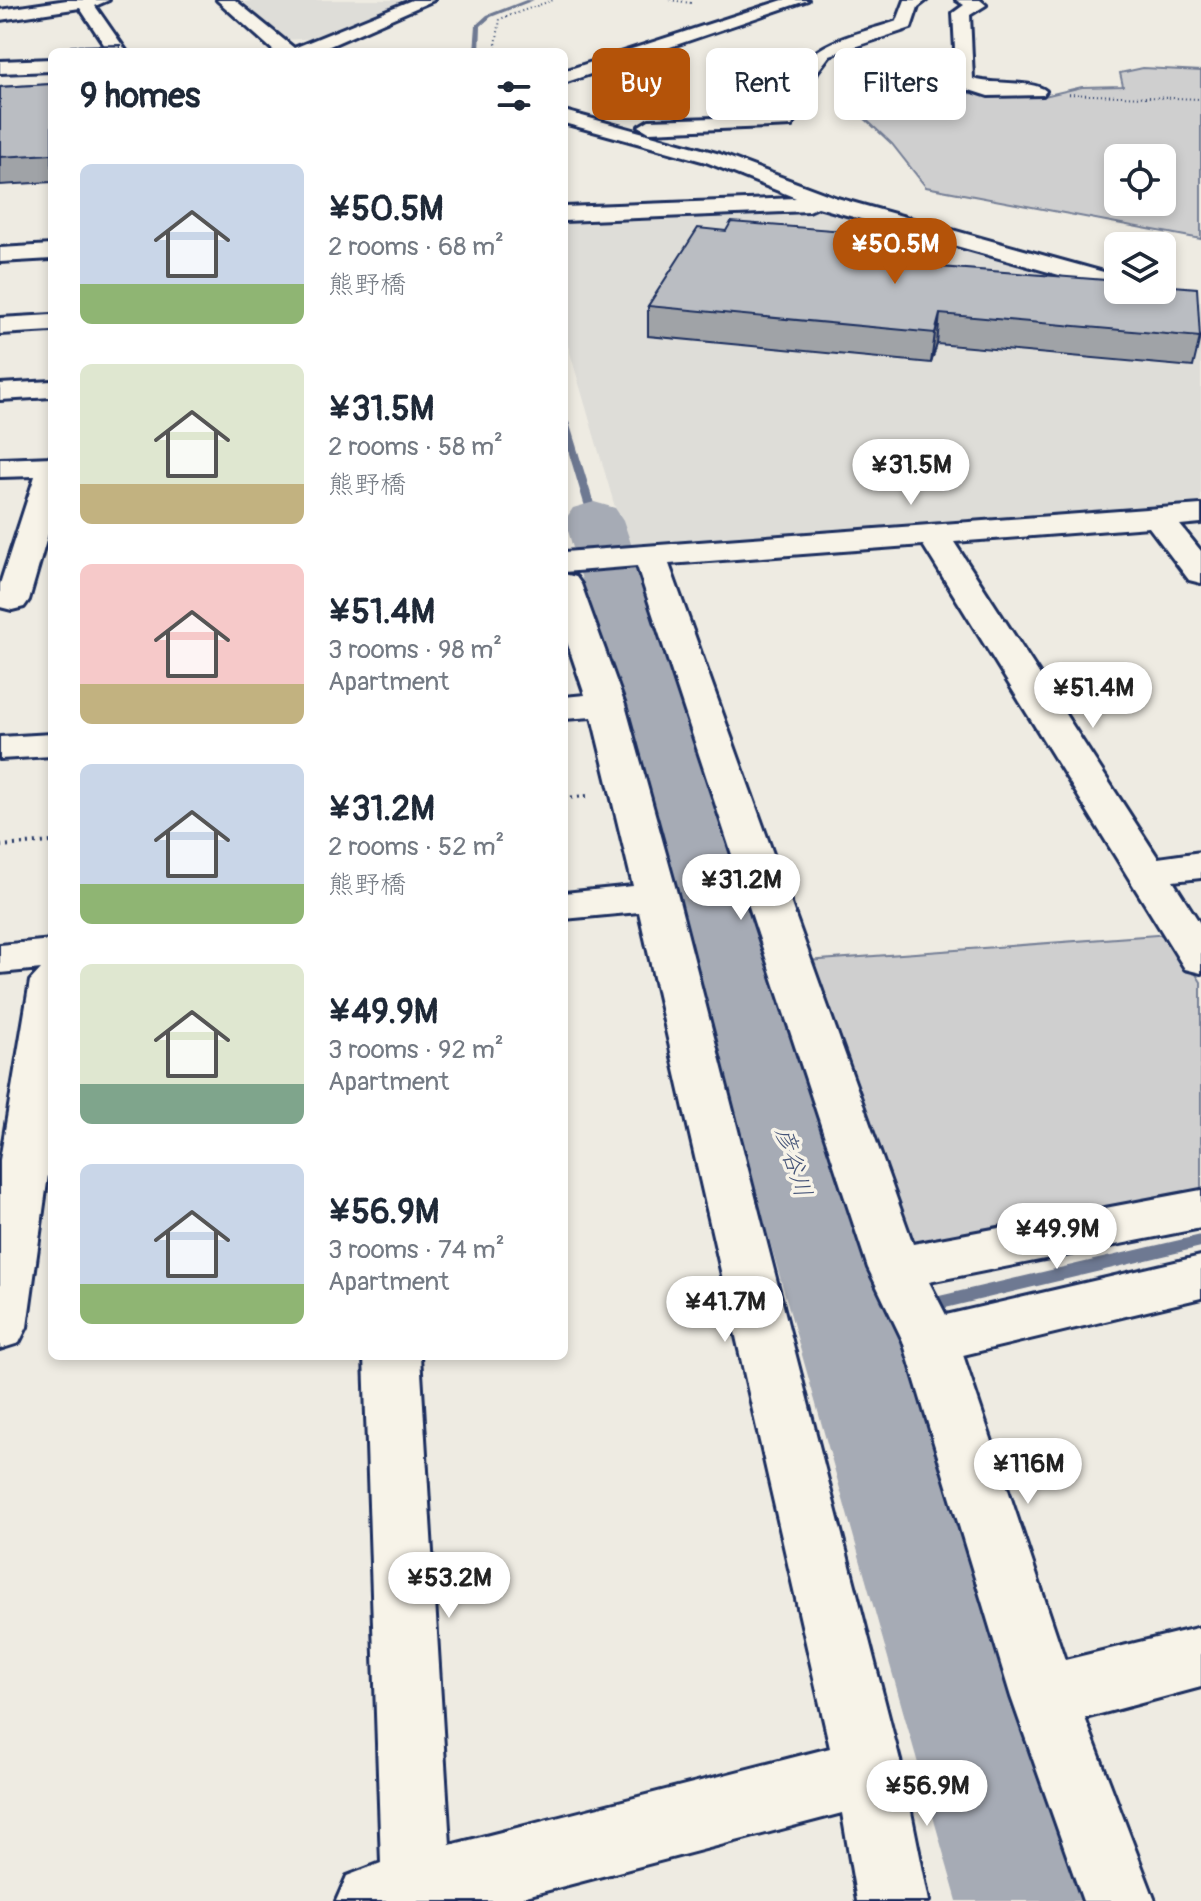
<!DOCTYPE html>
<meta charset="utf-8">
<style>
:root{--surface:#fff;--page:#f6f6f7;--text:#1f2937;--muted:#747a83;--accent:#b45309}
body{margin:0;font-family:Pangolin,"Klee One",sans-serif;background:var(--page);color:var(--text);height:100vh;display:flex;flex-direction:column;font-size:30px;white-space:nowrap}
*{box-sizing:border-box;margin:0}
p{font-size:26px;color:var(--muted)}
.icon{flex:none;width:44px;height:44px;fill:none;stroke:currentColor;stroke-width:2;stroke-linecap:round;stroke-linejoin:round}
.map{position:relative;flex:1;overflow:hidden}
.panel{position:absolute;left:48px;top:48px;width:520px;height:1312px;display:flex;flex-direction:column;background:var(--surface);border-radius:12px;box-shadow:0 4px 12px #0003}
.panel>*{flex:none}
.guide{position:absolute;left:592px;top:48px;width:488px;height:72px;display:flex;gap:16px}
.controls{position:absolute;left:1104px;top:144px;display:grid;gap:16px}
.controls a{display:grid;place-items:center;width:72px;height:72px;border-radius:12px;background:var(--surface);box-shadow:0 4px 12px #0003;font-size:40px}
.price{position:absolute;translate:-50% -68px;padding:0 18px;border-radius:28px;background:#fff;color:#222;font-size:26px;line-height:52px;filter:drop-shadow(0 2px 4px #0008)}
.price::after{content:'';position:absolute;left:50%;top:48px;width:24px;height:18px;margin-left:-12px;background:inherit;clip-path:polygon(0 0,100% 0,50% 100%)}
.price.on{background:var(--accent);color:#fff}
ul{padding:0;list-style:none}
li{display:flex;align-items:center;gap:24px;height:200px;padding:0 32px}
li span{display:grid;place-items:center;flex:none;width:224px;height:160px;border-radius:12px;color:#555}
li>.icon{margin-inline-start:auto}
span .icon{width:96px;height:96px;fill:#fffc;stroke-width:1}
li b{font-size:34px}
h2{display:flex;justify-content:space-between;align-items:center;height:96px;padding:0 32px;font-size:34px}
.chip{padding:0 28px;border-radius:12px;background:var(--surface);box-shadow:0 4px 12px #0003;font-size:28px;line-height:72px}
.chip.on{background:var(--accent);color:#fff}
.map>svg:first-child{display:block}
</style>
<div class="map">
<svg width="1201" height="1901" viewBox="0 0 1201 1901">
<rect width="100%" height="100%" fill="#eeebe2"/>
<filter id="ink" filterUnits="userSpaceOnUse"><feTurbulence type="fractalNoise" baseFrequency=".0125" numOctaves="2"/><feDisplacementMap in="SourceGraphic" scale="16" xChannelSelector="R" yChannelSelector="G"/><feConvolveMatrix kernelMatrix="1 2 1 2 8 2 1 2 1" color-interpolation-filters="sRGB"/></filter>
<g filter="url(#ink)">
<!-- built -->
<g fill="#deddd8">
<path d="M258,0H416L334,37L284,40L244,2Z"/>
<path d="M821,207L1118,290L1201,301V505L626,545L564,332V218Z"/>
</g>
<!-- green -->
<g fill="#cfcfcf" stroke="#757f96" stroke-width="2" fill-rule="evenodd">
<path d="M1143,68L1201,71V239L926,187L892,144L843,98L891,89L1040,97L1082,87L1123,86L1120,73ZM1118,158H1162V202H1118Z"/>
<path d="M1170,934L1201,982V1198L907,1253L807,961Z"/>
</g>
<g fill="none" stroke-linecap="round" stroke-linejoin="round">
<!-- stream -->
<g fill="#6e7992" fill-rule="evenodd">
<path d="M526,0H534L491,17L481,26L480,52H474L476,25L487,15Z"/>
<path d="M564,419L569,422L599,520L598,522L589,520L564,437Z"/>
<path d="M1201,1235V1247L845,1332L839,1330L836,1325L839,1320L845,1318Z"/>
</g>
<!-- river -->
<path fill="#a6abb5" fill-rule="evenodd" d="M594,502L615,508L623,520L1091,1901H957L565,520L573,508Z"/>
<defs>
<g id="minor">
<path d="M67,0H109L95,6L127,52H109L80,8L0,20V10Z"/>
<path d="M217,0H235L294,48L412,0H434L316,52H275Z"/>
<path d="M783,0H808L564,83V71Z"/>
<path d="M905,0H927L918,7L911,28L830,55L817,72L792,126L649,132L639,126L649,120L779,116C797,42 834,42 897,21Z"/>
<path d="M956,0H980L986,5L970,15L973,79C992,85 1034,80 1046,91L1043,95L988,96L957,86L953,13L964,5Z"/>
<path d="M52,59V71L0,73V61Z"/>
<path d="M564,111L720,154L837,198L1118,276V290H1124L1109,289L818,207L809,211L564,221V207L796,198L706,162L564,123Z"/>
<path d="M52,245V259L0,262V248Z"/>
<path d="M52,315V331L0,334V318Z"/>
<path d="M52,381V397L0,400V384Z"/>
<path d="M52,457V520L29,600L24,607L12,610L0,607V584L35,476L0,477V459Z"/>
<path d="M1201,505V523L1180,525L1201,551V583L1189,580L1149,527L954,542L1158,858L1201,852V878L1173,881L1201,925V973L1185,969L923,545L669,564L913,1244L1201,1190V1228L929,1282L946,1315L1201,1256V1298L963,1355L1065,1660L1201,1627V1687L1085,1718L1155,1901H1083L1011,1697L903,1341L868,1268L637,566L564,572V552Z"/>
<path d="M564,574L576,577L581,584L625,705L678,897L903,1772L929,1901H857L842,1813L507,1901H336L347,1876L381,1863L364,1356H420L450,1845L830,1748L639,912L564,919V893L633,886L592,717L564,719V697L585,695L564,633Z"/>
<path d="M52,734V756L0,759V737Z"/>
<path d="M52,940V1146L27,1327L19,1343L0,1349V1160L30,981L41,969L0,973V945Z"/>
</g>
</defs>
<!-- minor casing -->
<use href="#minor" stroke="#1b2f5e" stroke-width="6"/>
<!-- path-far1 -->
<g stroke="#1b2f5e" stroke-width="2" stroke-dasharray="1 3" stroke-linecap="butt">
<path d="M670,0L691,3"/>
<path d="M495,52L500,19L553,0"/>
<path d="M1065,94L1201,99"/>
</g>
<!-- path -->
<g stroke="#1b2f5e" stroke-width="4" stroke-dasharray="2 5" stroke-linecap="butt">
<path d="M564,798L587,796"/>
<path d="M0,846L52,842"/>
</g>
<!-- minor -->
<use href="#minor" fill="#f7f3e8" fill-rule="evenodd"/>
</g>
<!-- wall -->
<g fill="#a0a3a7" stroke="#1b2f5e" stroke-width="2">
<path d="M52,84V182L0,185V87Z"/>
<path d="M726,231L858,232L857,242L944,267L1200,337L1193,367L937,344L931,363L648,336V306Z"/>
</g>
<!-- shaded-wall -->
<path fill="#828488" stroke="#1b2f5e" stroke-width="2" d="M940,314L937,344L931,363L935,333Z"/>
<!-- building -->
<g fill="#babdc2" stroke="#1b2f5e" stroke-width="2">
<path d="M120,45V52H69L71,46Z"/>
<path d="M52,84V154L0,157V87Z"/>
<path d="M731,222L858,232L853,241L946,250L940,267L1118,281V290H1162V285L1197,288L1200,337L940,314L935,333L648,306L698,228L726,231Z"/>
</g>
</g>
<g text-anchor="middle" stroke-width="7" stroke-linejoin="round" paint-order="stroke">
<!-- water labels -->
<g font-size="24" font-style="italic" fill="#455478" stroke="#f7f3e8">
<text transform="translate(794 1162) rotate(73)" y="8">彦谷川</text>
</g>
</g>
</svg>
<div class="controls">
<a><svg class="icon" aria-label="locate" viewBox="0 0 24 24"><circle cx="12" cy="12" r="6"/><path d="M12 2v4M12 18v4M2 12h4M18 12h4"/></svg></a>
<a><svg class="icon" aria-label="layers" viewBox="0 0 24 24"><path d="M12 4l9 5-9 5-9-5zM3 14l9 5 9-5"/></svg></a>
</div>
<b class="price on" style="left:895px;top:286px">¥50.5M</b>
<b class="price" style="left:911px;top:507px">¥31.5M</b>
<b class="price" style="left:1093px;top:730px">¥51.4M</b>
<b class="price" style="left:741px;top:922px">¥31.2M</b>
<b class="price" style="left:1057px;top:1271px">¥49.9M</b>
<b class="price" style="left:725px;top:1344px">¥41.7M</b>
<b class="price" style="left:1028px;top:1506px">¥116M</b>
<b class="price" style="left:449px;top:1620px">¥53.2M</b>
<b class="price" style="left:927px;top:1828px">¥56.9M</b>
<div class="guide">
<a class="chip on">Buy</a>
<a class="chip">Rent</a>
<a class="chip">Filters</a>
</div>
<section class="panel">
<h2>9 homes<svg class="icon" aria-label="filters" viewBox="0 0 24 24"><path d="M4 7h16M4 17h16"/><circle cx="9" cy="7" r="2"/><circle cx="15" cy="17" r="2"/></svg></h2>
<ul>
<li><span style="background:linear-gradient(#c9d6e8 75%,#8fb573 0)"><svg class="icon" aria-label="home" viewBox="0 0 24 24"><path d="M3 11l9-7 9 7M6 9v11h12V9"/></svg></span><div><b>¥50.5M</b><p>2 rooms · 68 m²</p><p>熊野橋</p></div></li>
<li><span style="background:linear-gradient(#dfe7d0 75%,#c2b280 0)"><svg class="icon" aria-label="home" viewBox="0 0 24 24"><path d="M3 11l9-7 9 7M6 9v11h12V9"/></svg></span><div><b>¥31.5M</b><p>2 rooms · 58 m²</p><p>熊野橋</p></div></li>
<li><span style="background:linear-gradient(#f6c9c9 75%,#c2b280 0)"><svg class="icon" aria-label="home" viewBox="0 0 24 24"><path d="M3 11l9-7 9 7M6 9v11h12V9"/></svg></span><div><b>¥51.4M</b><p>3 rooms · 98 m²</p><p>Apartment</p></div></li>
<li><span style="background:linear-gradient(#c9d6e8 75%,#8fb573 0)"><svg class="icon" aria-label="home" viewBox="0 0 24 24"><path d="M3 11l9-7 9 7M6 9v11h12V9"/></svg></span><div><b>¥31.2M</b><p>2 rooms · 52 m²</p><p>熊野橋</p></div></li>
<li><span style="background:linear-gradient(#dfe7d0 75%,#7fa58c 0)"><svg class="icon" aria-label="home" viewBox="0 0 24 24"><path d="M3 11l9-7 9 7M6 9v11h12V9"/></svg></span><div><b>¥49.9M</b><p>3 rooms · 92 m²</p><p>Apartment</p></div></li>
<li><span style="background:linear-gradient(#c9d6e8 75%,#8fb573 0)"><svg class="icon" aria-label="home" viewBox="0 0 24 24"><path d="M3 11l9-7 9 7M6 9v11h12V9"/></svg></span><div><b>¥56.9M</b><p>3 rooms · 74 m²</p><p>Apartment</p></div></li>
</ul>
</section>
</div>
